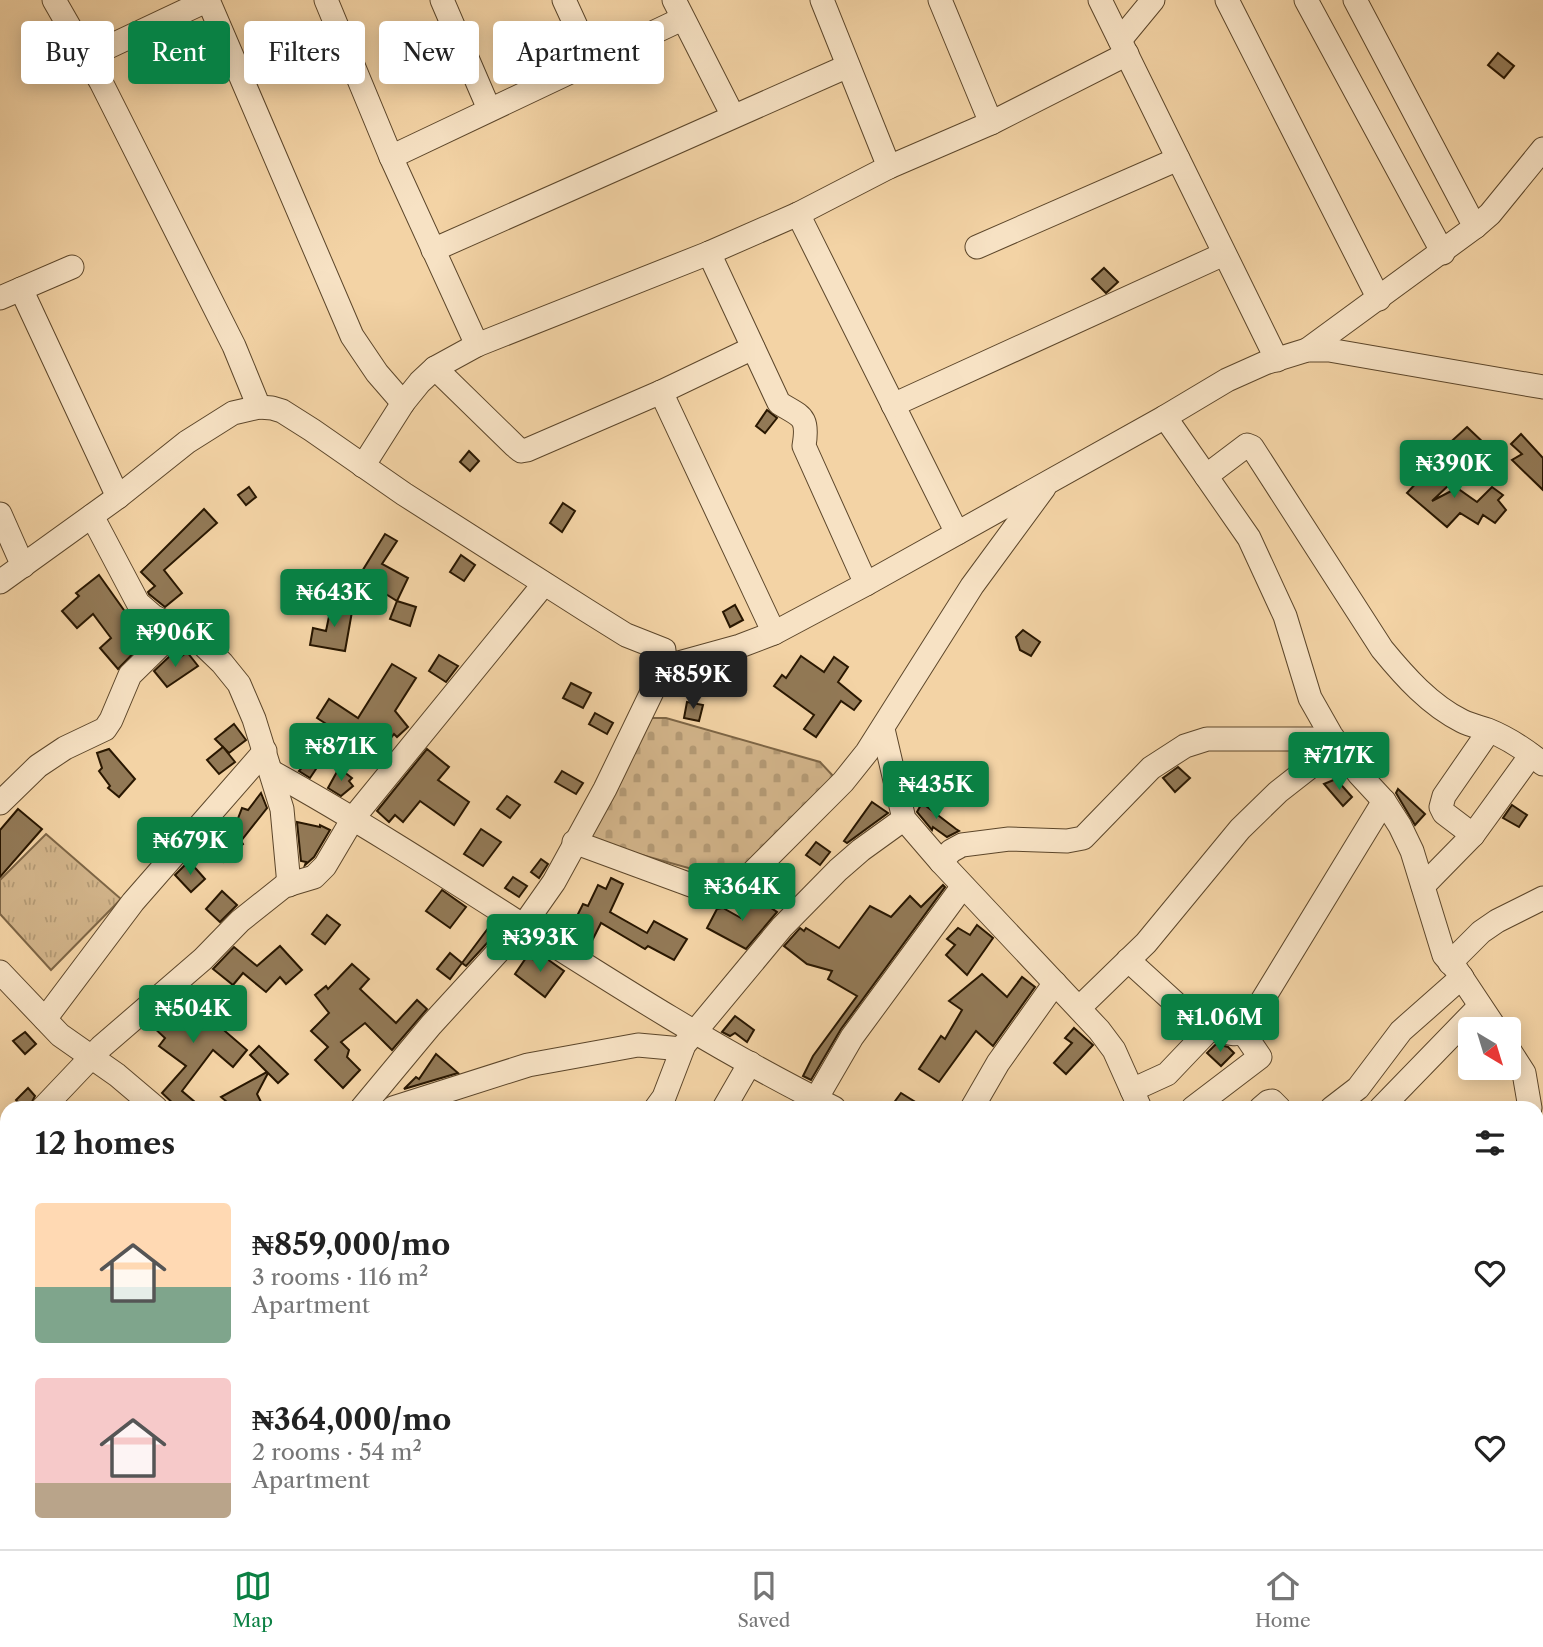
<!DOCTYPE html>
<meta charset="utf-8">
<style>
:root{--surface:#fff;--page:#f2f2f2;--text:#222;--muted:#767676;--line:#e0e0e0;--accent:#0b8043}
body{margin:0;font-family:"Libre Caslon Text",serif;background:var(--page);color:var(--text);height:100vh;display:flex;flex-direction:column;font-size:26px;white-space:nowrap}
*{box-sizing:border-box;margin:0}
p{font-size:23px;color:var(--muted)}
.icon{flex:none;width:38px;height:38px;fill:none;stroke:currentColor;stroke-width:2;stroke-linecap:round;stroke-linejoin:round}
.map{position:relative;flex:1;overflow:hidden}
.details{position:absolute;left:0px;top:1101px;width:1544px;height:450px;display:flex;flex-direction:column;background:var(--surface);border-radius:21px 21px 0 0;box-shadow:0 4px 18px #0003}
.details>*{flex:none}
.top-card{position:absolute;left:21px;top:21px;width:700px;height:63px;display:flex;gap:14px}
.needle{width:46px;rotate:142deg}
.fabs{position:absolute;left:1458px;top:1017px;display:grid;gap:14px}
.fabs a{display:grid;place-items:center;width:63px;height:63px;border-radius:7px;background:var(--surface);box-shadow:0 4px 18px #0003;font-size:35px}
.price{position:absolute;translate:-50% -60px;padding:0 16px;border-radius:7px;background:var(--accent);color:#fff;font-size:23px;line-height:46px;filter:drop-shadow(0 2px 4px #0008)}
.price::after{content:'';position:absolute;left:50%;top:42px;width:21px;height:16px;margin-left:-10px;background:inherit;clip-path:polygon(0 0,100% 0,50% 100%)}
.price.on{background:#222;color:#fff}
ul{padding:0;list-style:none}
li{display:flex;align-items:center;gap:21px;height:175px;padding:0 35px}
li span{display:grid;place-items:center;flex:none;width:196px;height:140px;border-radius:7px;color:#555}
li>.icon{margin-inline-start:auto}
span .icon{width:84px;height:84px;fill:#fffc;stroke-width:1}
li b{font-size:30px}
h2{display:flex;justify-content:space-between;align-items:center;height:84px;padding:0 35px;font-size:30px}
.pill{padding:0 24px;border-radius:7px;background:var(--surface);box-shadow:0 4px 18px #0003;font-size:24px;line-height:63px}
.pill.on{background:var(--accent);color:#fff}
.menu{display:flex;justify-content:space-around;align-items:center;height:98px;border-top:2px solid var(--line);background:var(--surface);font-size:19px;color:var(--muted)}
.menu a{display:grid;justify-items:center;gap:4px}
.menu .on{color:var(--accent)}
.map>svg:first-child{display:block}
</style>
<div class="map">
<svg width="1543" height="1549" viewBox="0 0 1543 1549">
<defs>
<pattern id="grass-tufts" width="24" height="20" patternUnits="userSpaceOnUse" patternTransform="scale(1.75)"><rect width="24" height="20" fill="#d1b389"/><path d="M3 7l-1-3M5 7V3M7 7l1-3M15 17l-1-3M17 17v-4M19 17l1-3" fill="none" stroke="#b39974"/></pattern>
<pattern id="cemetery-stones" width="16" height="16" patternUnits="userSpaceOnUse" patternTransform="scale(1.75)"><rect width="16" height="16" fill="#d1b389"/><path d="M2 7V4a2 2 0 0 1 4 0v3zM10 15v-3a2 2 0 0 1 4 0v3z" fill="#b39974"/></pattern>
</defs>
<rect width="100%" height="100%" fill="#f3d3a5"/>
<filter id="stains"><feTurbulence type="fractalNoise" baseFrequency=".00286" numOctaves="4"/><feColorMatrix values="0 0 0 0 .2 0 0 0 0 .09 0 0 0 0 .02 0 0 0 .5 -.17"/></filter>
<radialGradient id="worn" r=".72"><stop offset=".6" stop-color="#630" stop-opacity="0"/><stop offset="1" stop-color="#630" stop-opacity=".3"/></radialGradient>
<!-- grass -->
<path fill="url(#grass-tufts)" stroke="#7d6545" stroke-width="2" d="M46,834L121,899L51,970L0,914V880Z"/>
<!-- cemetery -->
<path fill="url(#cemetery-stones)" stroke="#7d6545" stroke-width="2" d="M648,718H666L820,762L835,778L735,881L588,840Z"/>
<!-- building -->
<g fill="#927956" stroke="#291701" stroke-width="2">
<path d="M1498,53L1514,66L1504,78L1488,65Z"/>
<path d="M1104,268L1118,282L1106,293L1092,279Z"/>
<path d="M767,410L777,418L765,433L756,426Z"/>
<path d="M1467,427L1487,446L1471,462L1459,451L1442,468L1432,459Z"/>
<path d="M1521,434L1543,458V490L1512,460L1522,454L1511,444Z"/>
<path d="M469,451L479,461L470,471L460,462Z"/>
<path d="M1432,466L1451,483L1432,501L1457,488L1477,502L1492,487L1503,495L1498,500L1506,510L1495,523L1483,515L1478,524L1460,513L1447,527L1407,493Z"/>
<path d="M249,487L256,497L246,505L238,495Z"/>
<path d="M563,503L575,511L562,532L550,523Z"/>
<path d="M204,509L217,523L164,570L182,593L165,607L149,594L148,592L155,586L141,572Z"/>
<path d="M385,534L397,541L382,564L408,578L397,601L381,591L384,586L361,573Z"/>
<path d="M461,555L475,565L464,581L450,572Z"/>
<path d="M99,575L131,620L132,619L149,637L118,669L100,648L111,638L93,614L77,628L62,611L79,596L76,593Z"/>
<path d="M397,601L416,607L410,626L390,619Z"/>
<path d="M332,602L353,606L345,651L310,645L313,628L326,631Z"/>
<path d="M735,605L743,620L730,627L723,612Z"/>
<path d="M1023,630L1040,642L1031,656L1020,650L1016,637Z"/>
<path d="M187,652L198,666L167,687L154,671L172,654L177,660Z"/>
<path d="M439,655L458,666L446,682L429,671Z"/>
<path d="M801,656L824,672L834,657L848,667L838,682L861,701L854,710L841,701L816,737L804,729L814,715L774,686L782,675L786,678Z"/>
<path d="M392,664L416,678L395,711L408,727L397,737L394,734L379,754L367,746L364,752L352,746L354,741L343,734L345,731L342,734L317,718L329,699L358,718Z"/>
<path d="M571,683L591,693L583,708L563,698Z"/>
<path d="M687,702L703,705L699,721L684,718Z"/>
<path d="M595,713L613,723L607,734L589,724Z"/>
<path d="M234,724L246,740L229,753L215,739Z"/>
<path d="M223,747L235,762L219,774L207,760Z"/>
<path d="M109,749L135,779L119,797L108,788L110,786L99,771L102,768L97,753Z"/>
<path d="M427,749L449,767L438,780L469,802L454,825L420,801L403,822L395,815L389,822L377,811Z"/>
<path d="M309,759L318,766L310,778L299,771Z"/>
<path d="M1178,767L1190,778L1175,792L1163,778Z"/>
<path d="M339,768L352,778L349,781L353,786L341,796L328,788Z"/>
<path d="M562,771L583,783L576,794L555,782Z"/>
<path d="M1336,779L1352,797L1343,806L1324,784Z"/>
<path d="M1398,789L1425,814L1415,825L1396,793Z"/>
<path d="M261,793L267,808L241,841L243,844L223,862L221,861L223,856L217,851L232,834L242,808L248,810Z"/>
<path d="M507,796L520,805L510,818L497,809Z"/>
<path d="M872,802L888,813L847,843L844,841Z"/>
<path d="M922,803L956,829L959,831L947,837L933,827L932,830L917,812Z"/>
<path d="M1512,805L1527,815L1519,827L1503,818Z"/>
<path d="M18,809L42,829L0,877V830Z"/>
<path d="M297,822L320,827V825L330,830L314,857L305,865L306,862L301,861Z"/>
<path d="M481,829L501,842L483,866L464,854Z"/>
<path d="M816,842L830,852L820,865L806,855Z"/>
<path d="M541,859L548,864L539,878L531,872Z"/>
<path d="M189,861L205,879L191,892L175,875Z"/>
<path d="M513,877L527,886L519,897L505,888Z"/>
<path d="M611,878L623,884L610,912L647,933L654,921L687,939L674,960L648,946L645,949L601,923L591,943L569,932L583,904L588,906L598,885L606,889Z"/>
<path d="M943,885L945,887L841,1029L811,1080L803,1076L813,1056L857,996L828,979L832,971L807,964L784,946L800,928L804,931L806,928L839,948L870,906L891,917L910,896L921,907Z"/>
<path d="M442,890L466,907L450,928L426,911Z"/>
<path d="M222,891L237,905L220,922L206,909Z"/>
<path d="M755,897L777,912L746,949L707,928L717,909L723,908L741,918Z"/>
<path d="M327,915L340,925L325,944L312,934Z"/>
<path d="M492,923L501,928L466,966L462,963Z"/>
<path d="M977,925L993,938L967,975L946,955L955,945L947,939L958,928L970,935Z"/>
<path d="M280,946L302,970L286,984L280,977L266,992L243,973L233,985L213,969L234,947L257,966Z"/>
<path d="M450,953L462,963L450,979L437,969Z"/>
<path d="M540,954L564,971L545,997L515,974L528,955L535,961Z"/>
<path d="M352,964L369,979L360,989L396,1023L417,1000L427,1009L392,1050L365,1023L341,1042L349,1050L347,1057L360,1070L343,1088L315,1060L328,1047L311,1031L329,1013L315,995L326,986L328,989Z"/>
<path d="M982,974L1007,997L1022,977L1035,987L993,1046L976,1031L939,1082L919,1069L941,1036L945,1039L962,1010L949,1001Z"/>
<path d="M183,995L247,1050L233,1067L213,1050L182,1091L202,1108H178L162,1093L186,1066L159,1046L165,1038L150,1024L159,1016L161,1018Z"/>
<path d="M735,1016L754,1030L747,1042L735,1033L730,1036L722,1032Z"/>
<path d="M1074,1028L1093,1045L1066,1074L1054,1063L1072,1043L1065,1038Z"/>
<path d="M25,1032L36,1044L25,1054L13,1041Z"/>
<path d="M1216,1044L1228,1047L1234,1053L1221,1066L1207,1053Z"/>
<path d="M259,1046L288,1074L278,1083L268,1073L257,1094L264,1108H234L221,1097L267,1072L250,1055Z"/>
<path d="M436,1054L458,1073L404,1089L416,1077L419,1079Z"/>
<path d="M28,1088L35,1096L29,1108H23L16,1100Z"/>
<path d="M901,1093L925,1108H890Z"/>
</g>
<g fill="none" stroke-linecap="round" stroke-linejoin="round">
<defs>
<g id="minor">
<path d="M54,0L101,82L234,346L259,407"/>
<path d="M208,0L352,336L377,373L403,403"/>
<path d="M326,0L391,157L477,345"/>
<path d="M442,0L489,109"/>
<path d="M564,0L592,61"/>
<path d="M674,0L733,116"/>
<path d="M822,0L889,167"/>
<path d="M940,0L991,123"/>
<path d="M1100,0L1277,360"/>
<path d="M1227,0L1379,299"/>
<path d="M1306,0L1443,253"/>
<path d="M1355,0L1475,227"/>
<path d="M1120,40L1153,0"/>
<path d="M87,57L208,0"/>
<path d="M391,157L682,19"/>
<path d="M798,214L957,533"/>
<path d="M977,247L1178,159"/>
<path d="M433,250L848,66"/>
<path d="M709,253L779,403C801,417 809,415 804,446L866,584"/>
<path d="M21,289L118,497"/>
<path d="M0,298L72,267"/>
<path d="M1307,350L1475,227L1490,214L1543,149"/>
<path d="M435,368L515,446L521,451L527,450L661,392L753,348"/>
<path d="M661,392L774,633"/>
<path d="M893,405L1224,254"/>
<path d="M1165,417L1249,538L1285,616L1310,698L1331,735L1359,774L1384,801L1400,826L1412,851L1444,955L1456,969L1496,1029"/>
<path d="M363,466L403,403L420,382L435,368L477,345L709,253L798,214L889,167L991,123L1127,54"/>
<path d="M1206,476L1247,445L1252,447L1382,649C1405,677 1430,705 1462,721C1470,725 1479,727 1488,730C1508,738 1526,750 1543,764"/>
<path d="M0,514L23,566"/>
<path d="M92,516L138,603L153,616L197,639L222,663L239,684L254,719L282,809L289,885"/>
<path d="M0,582L118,497L187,442L233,413L259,407L272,408L282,411L312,430L404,494L586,610L626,635L664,650V667L740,646L774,633L866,584L1165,417L1227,380L1265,363L1307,350H1329L1543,387"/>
<path d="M883,729L904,819L941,862L1099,1030L1114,1050L1140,1108"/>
<path d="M272,772C463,878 638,1011 834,1108"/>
<path d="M0,803L38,766L65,748L105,729L111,720L130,675L177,629"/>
<path d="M1473,835L1444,813L1441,807L1444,796L1489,731"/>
<path d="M574,842L718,895L727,893L740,885L843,782L867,752L972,586L1044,488"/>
<path d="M941,862L951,851L962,845L1009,839L1067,841L1083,838L1151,768L1185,746L1207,739H1313L1323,741L1334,748"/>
<path d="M1423,886L1473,835L1531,755"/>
<path d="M1128,960L1207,1032"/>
<path d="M1450,963L1481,932L1497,921L1543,898"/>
<path d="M0,972L60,1035L117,1075L156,1108"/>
<path d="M1079,1008L1146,943L1240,829L1278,792L1338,745"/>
<path d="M45,1019L133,902L265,751"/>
<path d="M1508,1048L1524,1073L1530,1108"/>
<path d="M1132,1090L1167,1074L1207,1032C1219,1026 1230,1038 1243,1032L1384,801"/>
<path d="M816,1099L852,1037L963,886"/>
<path d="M43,1108L101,1047L203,959L240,921L284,886L314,877L325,866L354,817L544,584"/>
<path d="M362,1108L431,1025L528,919L554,882L605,789L664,667"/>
<path d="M393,1108L528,1065L638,1045L682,1049"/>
<path d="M656,1108L664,1097L684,1045L782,927L838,870L861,850L904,819"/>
<path d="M724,1108L750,1063"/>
<path d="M972,1108L998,1063L1055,983"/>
<path d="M1193,1108L1260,1057L1243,1032"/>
<path d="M1261,1108L1268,1102L1272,1101L1279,1108"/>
<path d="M1332,1108L1358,1088L1401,1031L1462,977"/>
<path d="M1381,1108L1480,1006"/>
<path d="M1536,1145L1543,1160"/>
<path d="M0,1148L7,1141"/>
<path d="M1536,1251L1543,1242"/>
<path d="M1536,1447L1543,1449"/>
<path d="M1536,1480L1543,1472"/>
<path d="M75,1544L76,1549"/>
<path d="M384,1544L395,1549"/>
<path d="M900,1544L918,1549"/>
<path d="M1066,1544V1549"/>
<path d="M1206,1544L1210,1549"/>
<path d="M1362,1544L1364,1549"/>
<path d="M50,1549L56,1544"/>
<path d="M329,1549L334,1544"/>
<path d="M635,1549L637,1544"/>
<path d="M680,1549L682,1544"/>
<path d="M736,1549L739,1544"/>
<path d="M983,1549L988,1544"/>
<path d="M1483,1549L1487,1544"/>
</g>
</defs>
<!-- minor casing -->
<use href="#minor" stroke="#5c462a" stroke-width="25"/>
<!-- minor -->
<use href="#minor" stroke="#f7e2c4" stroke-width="23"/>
</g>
<rect width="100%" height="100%" filter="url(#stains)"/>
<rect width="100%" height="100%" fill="url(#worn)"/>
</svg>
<div class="fabs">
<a><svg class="needle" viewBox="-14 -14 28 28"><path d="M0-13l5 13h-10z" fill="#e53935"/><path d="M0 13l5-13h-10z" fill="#767676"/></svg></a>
</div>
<b class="price" style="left:1454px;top:500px">₦390K</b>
<b class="price" style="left:334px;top:629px">₦643K</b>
<b class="price" style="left:175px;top:669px">₦906K</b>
<b class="price on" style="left:693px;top:711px">₦859K</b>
<b class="price" style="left:341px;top:783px">₦871K</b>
<b class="price" style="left:1339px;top:792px">₦717K</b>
<b class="price" style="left:936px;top:821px">₦435K</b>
<b class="price" style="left:190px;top:877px">₦679K</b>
<b class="price" style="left:742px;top:923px">₦364K</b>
<b class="price" style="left:540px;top:974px">₦393K</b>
<b class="price" style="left:193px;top:1045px">₦504K</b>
<b class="price" style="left:1220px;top:1054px">₦1.06M</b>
<div class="top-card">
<a class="pill">Buy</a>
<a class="pill on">Rent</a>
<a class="pill">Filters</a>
<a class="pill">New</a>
<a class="pill">Apartment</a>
</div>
<section class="details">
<h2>12 homes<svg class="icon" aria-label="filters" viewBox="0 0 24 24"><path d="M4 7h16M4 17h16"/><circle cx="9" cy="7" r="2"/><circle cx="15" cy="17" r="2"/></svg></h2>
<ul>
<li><span style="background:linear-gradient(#ffd9b3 60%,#7fa58c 0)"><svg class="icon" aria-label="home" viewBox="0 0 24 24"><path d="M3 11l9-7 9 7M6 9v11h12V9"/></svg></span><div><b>₦859,000/mo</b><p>3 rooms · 116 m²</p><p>Apartment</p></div><svg class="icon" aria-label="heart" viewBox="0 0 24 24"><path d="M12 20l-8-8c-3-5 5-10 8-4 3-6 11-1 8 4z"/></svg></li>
<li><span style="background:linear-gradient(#f6c9c9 75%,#b9a48a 0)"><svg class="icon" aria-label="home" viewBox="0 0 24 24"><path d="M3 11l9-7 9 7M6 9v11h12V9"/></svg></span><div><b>₦364,000/mo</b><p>2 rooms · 54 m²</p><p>Apartment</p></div><svg class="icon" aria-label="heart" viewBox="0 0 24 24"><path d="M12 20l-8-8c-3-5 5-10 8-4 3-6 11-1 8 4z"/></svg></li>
</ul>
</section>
</div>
<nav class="menu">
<a class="on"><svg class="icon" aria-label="map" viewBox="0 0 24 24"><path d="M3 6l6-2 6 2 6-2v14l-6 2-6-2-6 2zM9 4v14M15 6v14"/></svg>Map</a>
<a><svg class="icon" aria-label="saved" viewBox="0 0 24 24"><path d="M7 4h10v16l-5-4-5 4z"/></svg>Saved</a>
<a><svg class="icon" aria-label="home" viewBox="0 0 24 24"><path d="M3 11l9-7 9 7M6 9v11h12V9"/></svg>Home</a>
</nav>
